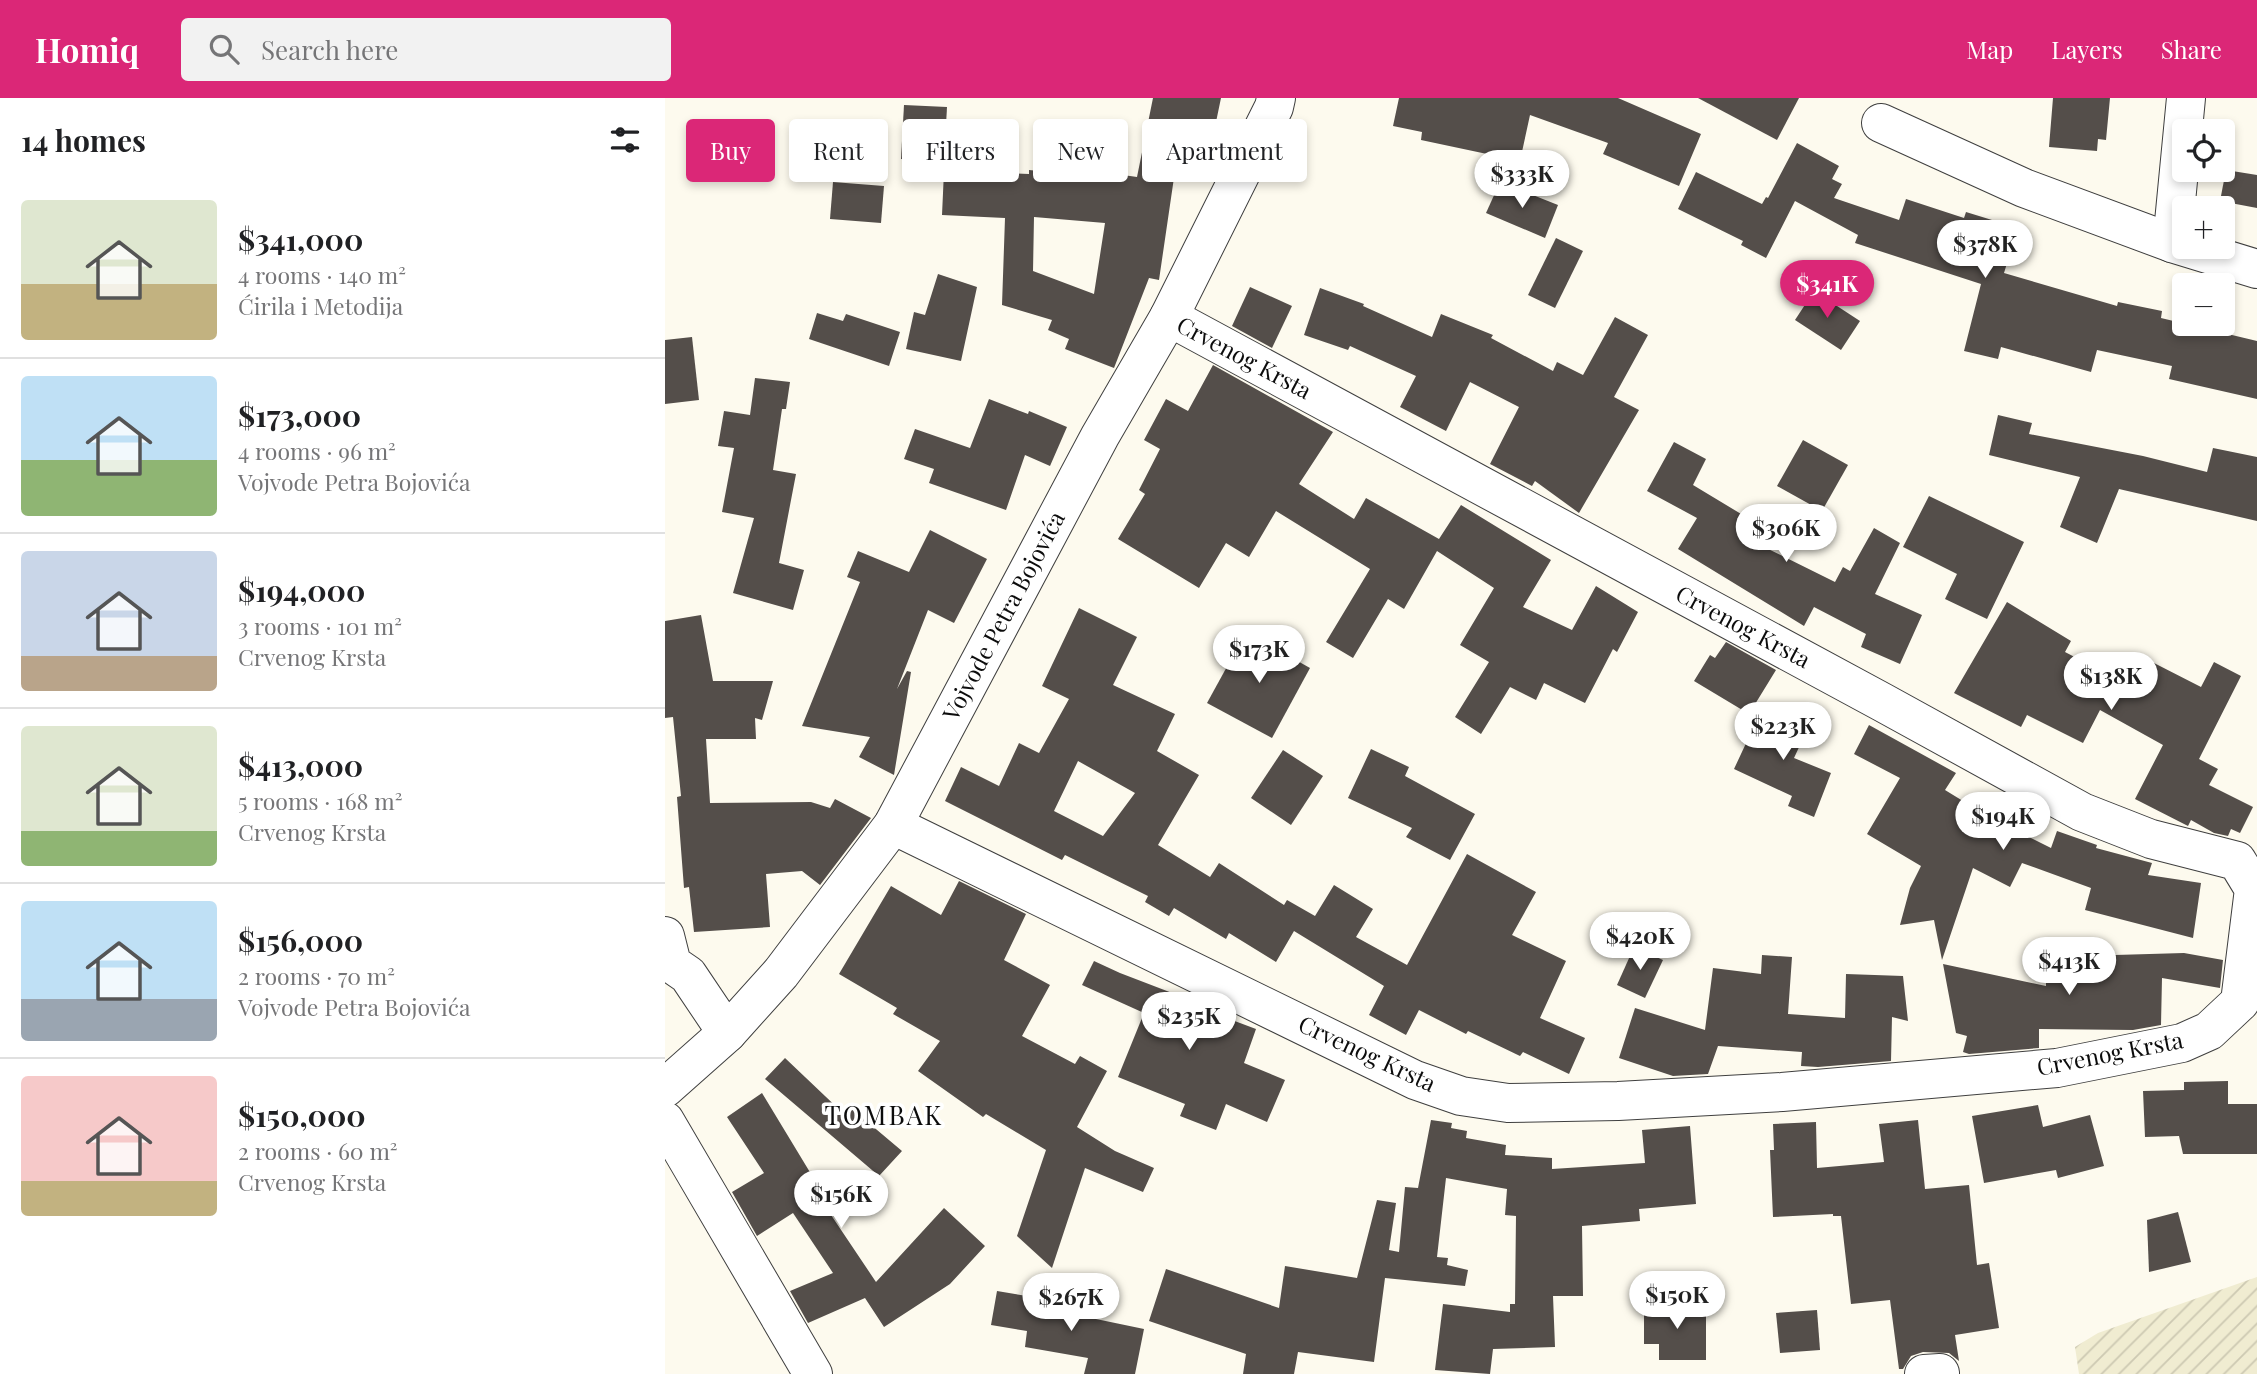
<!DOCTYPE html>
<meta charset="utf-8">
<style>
:root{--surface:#fff;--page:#f2f2f2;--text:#202124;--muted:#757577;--line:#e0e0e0;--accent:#db2777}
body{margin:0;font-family:"Playfair Display",serif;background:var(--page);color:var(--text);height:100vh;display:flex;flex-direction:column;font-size:26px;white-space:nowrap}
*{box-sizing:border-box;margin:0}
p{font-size:23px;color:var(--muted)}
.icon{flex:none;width:38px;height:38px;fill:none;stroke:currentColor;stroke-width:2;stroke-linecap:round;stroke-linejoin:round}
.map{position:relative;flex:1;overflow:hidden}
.details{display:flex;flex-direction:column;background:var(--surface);width:665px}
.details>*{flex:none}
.hud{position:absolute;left:21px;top:21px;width:665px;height:63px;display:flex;gap:14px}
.controls{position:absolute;left:1507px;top:21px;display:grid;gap:14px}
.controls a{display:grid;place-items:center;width:63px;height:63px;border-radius:7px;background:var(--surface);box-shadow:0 4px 10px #0003;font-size:35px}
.price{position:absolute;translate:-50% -60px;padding:0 16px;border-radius:24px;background:#fff;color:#222;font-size:23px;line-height:46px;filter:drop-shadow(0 2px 4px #0008)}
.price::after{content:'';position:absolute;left:50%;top:42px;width:21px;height:16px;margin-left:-10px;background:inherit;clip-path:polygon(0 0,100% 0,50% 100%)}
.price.on{background:var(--accent);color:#fff}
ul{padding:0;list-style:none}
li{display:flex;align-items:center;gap:21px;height:175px;padding:0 21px}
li+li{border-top:2px solid var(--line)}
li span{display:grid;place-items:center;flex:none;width:196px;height:140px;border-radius:7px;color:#555}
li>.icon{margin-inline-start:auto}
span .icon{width:84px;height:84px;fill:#fffc;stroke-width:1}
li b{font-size:30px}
h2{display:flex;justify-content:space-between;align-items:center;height:84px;padding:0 21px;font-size:30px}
.chip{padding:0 24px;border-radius:7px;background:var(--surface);box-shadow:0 4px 10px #0003;font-size:24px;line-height:63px}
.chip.on{background:var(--accent);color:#fff}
header{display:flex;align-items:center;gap:42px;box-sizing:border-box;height:98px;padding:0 35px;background:var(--accent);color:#fff}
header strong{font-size:33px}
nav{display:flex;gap:38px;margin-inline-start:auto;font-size:24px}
.search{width:490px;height:63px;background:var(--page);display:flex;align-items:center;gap:18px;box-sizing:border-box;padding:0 24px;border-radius:7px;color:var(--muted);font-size:26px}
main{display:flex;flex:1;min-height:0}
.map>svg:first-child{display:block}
</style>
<header>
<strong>Homiq</strong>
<div class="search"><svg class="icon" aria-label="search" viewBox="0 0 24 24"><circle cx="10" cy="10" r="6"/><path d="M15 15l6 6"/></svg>Search here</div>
<nav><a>Map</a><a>Layers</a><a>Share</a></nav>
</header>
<main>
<section class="details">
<h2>14 homes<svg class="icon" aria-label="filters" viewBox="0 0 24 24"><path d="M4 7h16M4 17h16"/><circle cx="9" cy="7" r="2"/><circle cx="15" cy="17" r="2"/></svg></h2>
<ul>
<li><span style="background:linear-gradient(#dfe7d0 60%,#c2b280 0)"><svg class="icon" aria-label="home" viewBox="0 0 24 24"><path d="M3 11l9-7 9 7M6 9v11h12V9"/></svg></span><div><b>$341,000</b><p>4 rooms · 140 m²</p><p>Ćirila i Metodija</p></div></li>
<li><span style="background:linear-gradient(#bfe0f5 60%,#8fb573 0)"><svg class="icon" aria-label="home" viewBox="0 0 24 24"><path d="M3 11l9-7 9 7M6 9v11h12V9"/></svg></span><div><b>$173,000</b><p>4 rooms · 96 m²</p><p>Vojvode Petra Bojovića</p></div></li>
<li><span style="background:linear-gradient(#c9d6e8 75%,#b9a48a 0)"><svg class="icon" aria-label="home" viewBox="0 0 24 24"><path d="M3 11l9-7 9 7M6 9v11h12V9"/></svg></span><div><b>$194,000</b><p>3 rooms · 101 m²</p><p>Crvenog Krsta</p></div></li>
<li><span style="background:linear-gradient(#dfe7d0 75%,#8fb573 0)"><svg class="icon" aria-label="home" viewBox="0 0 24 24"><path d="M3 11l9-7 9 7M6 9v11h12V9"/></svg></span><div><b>$413,000</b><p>5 rooms · 168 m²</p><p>Crvenog Krsta</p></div></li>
<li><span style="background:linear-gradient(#bfe0f5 70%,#9aa5b1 0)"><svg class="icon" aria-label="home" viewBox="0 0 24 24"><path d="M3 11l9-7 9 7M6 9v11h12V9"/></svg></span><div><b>$156,000</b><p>2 rooms · 70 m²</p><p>Vojvode Petra Bojovića</p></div></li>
<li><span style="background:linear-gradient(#f6c9c9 75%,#c2b280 0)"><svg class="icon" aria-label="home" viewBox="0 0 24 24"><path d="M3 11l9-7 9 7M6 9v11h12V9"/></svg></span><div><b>$150,000</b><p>2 rooms · 60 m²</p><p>Crvenog Krsta</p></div></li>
</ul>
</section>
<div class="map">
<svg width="1592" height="1276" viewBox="0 0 1592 1276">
<defs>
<pattern id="farmland-furrows" width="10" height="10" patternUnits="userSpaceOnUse" patternTransform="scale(1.75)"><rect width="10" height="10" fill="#f0ecd1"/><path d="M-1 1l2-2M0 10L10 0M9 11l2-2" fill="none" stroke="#cdc9b2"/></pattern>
</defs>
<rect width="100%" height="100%" fill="#fdfaee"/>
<!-- farmland -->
<path fill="url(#farmland-furrows)" d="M1592,1179V1276H1414L1410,1249L1433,1235Z"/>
<!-- building -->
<g fill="#544e4a" fill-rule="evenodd">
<path d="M488,0H556L541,72L511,66L494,182L484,180L449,270L400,251L404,241L383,232L387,222L337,207L340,120L277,117L279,73L364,76V72L437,79V74L472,79ZM369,119L440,125L429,196L368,173Z"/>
<path d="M734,0H953L1036,36L1014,88L938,56L943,45L865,17L855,63L756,42L757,34L728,28Z"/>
<path d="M1033,0H1134L1112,42Z"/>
<path d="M1388,0H1445L1441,42L1433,41L1432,53L1384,49Z"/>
<path d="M239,7L282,9L279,64L236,61Z"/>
<path d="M1132,45L1174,68L1167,81L1177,86L1169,100L1234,122L1241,101L1299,120L1301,114L1353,130L1339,175L1452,208L1453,204L1497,213L1496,220L1592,243V301L1504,281L1507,268L1432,252L1426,274L1336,249L1333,261L1299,253L1316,186L1190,145L1193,137L1130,103L1101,160L1076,147L1078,143L1013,111L1031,74L1097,106L1101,99L1103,100Z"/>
<path d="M1561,72L1592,77V110L1555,103Z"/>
<path d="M168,84L219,88L216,125L165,121Z"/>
<path d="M835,84L893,107L880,140L821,115Z"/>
<path d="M891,140L918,153L890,210L863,197Z"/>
<path d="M273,176L312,189L296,263L241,251L249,214L260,217Z"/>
<path d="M585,189L627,208L607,250L567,228Z"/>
<path d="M655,190L699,206L698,208L767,239L776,216L828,237L826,240L888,273L892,264L918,277L950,219L983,237L949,299L974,312L914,415L870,383L867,388L825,366L854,309L805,284L781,333L735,309L751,278L685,248L683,252L639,237Z"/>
<path d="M1149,193L1195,223L1176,252L1130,222Z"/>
<path d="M152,215L178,223L181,216L235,234L224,268L144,241Z"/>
<path d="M27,239L34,302L0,306V242Z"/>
<path d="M548,267L668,334L634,386L689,421L701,400L774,441L796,407L886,462L858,509L907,532L931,488L973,514L952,554L948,551L920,605L879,585L871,602L845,589L816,636L790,619L824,564L795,547L829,490L772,453L739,511L723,501L688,560L661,544L705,471L611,413L584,459L561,445L534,490L453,441L480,396L474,392L495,351L479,342L501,301L523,313Z"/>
<path d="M90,280L125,284L121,311H117L108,372L131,376L114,465L139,472L128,512L68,495L89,420L57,414L69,350L53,348L59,313L85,317Z"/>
<path d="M324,301L363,316L364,313L402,329L385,368L360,357L341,412L264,385L269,371L239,361L250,331L305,350Z"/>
<path d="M1333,317L1367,325L1364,336L1478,358L1542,374L1548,350L1592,359V423L1454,391L1432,445L1395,429L1415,379L1324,357Z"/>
<path d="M1138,342L1183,367L1157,413L1112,388Z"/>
<path d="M1009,344L1041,361L1028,387L1101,431L1093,446L1170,484L1178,469L1185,473L1209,430L1235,445L1210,496L1257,517L1235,566L1196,549L1201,536L1149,509L1139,528L1013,451L1032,420L982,393Z"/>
<path d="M1264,398L1359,444L1322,521L1280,501L1292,476L1238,449Z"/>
<path d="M265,432L322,461L289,525L263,512L232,591L242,573L246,574L229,677L194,659L205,639L137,628L195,484L182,479L193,453L244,474Z"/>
<path d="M1342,504L1406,543L1400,554L1475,593L1489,565L1536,589L1549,564L1576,578L1534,661L1553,671L1544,687L1588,709L1575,735L1566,731L1563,738L1549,735L1526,722L1523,728L1470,701L1498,647L1435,612L1418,645L1362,617L1356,629L1289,595Z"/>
<path d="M414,510L472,539L448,587L510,616L492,653L534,677L493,747L545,779L554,765L619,807L622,802L650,818L669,787L708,811L691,839L742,867L802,756L871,794L847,837L901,863L875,920L920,940L904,976L858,954L855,958L803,933L801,936L754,912L741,937L704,917L719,888L629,833L611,864L564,835L561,841L509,810L504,818L480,804L483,798L400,757L397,762L280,703L296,669L334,688L354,645L374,655L404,601L377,588ZM413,663L470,695L438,738L389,713Z"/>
<path d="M36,517L48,583H108L97,622L90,620L91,641H41L45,705L146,704L165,710L170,701L206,720L155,787L137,773L101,776L105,829L29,834L24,789L19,790L12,699L16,698L8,619L0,620V523Z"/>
<path d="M581,534L645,570L607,640L542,605Z"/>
<path d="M1061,544L1111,572L1084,616L1029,583L1045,557L1050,560Z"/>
<path d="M1097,611L1142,632L1129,660L1166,675L1149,719L1123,708L1127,698L1069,671Z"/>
<path d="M1204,627L1291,675L1280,692L1324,719L1386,750L1392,733L1432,747L1431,750L1487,765L1483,777L1536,785L1528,840L1420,812L1426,790L1357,765L1345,789L1308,770L1277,862L1269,822L1235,827L1245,790L1256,768L1202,736L1235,680L1189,656Z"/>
<path d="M706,651L744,669L740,678L810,716L785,762L741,739L747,730L683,700Z"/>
<path d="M618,652L658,678L626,727L586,700Z"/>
<path d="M294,783L361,816L339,862L385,887L357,938L410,966L415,958L442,973L412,1029L450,1053L489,1070L478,1094L420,1070L387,1170L352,1138L381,1052L321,1016L318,1019L253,973L275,943L228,916L232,910L174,876L226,788L276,817Z"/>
<path d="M969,849L998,862L980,900L952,887Z"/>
<path d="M1519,855L1558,862L1555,890L1497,880L1496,927L1468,932L1374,931V950L1304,956L1298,954L1302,938L1291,935L1278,866L1381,888V859Z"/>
<path d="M1097,857L1127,859L1123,916L1180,920L1181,876L1238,878L1243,923L1227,919L1226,963L1153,969L1136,968L1137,954L1053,948L1043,976L1008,978L954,960L970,910L1040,932L1048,870L1096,876Z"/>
<path d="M429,863L455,875L528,903L527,907L591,931L579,965L620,982L602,1024L561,1006L551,1032L515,1018L520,1006L453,979L479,915L417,887Z"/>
<path d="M120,960L180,1017L186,1010L237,1053L214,1078L100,981Z"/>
<path d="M1563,983V1006H1592V1056H1518L1514,1038L1480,1039L1478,993L1519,992V984Z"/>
<path d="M97,995L166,1109L162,1111L211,1184L279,1110L320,1148L285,1186L219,1229L200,1200L143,1225L125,1193L168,1175L128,1115L92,1138L67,1094L99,1075L62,1019Z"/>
<path d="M1373,1007L1378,1029L1425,1017L1439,1068L1393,1080L1391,1072L1319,1085L1307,1018Z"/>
<path d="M766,1022L787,1025L786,1030L802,1033L801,1040L841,1047L840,1057L887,1060V1071L980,1065L977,1032L1025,1028L1031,1106L974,1111L975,1123L917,1128L918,1198H888L890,1249L828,1251L825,1276L770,1272L778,1206L845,1214V1206H850L851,1118L840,1117L842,1091L781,1080L772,1159L783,1160L782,1167L803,1172L800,1188L720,1180L709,1264L633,1254L629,1276H578L581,1256L484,1223L501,1171L614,1210L620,1168L692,1180L712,1102L731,1105L724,1152L734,1154L740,1089L753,1090Z"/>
<path d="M1253,1022L1260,1091L1304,1087L1312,1167L1324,1165L1334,1230L1290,1237L1294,1263L1284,1255L1258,1254L1246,1258L1238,1271H1234L1225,1202L1186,1206L1176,1118H1168V1116L1108,1119L1105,1052H1109L1108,1026L1151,1024L1152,1070L1219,1064L1214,1026Z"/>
<path d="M1513,1114L1526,1164L1484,1174L1482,1122Z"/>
<path d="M332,1193L398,1204L407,1216L479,1231L470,1276H419L423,1260L360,1249L362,1233L326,1227Z"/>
<path d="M1041,1207V1262H994V1246H979V1208Z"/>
<path d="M1152,1212L1155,1252L1115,1255L1111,1215Z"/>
</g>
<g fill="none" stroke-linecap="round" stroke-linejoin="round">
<defs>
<g id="minor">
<path d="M1216,25L1359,90L1507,145L1592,171"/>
<path d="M1507,145L1521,0"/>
<path d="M228,727L750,982L796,998L843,1005L953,1003L1117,994L1392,970L1517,945L1544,933L1575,904L1589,791L1572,763L1486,741L1417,714L1217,604L504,219"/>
<path d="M0,838L7,866L23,877L62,935"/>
<path d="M0,1023L148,1276"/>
<path d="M1259,1276L1275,1275"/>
</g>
<path id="tertiary" d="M0,990L62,935L116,875L228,727L435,338L504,219L609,9L611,0"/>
</defs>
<!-- minor casing -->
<use href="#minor" stroke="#3f3f3f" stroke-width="40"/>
<!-- tertiary casing -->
<use href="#tertiary" stroke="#3f3f3f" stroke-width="40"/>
<!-- minor -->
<use href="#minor" stroke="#fff" stroke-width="38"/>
<!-- tertiary -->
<use href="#tertiary" stroke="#fff" stroke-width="38"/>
</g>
<g text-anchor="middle" stroke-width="7" stroke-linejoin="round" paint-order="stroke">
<!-- street labels -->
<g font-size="23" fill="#0c0c0c" stroke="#fff">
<text transform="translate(579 260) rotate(28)" y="8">Crvenog Krsta</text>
<text transform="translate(339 518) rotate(-62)" y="8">Vojvode Petra Bojovića</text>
<text transform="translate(1078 529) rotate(28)" y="8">Crvenog Krsta</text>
<text transform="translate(702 956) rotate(25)" y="8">Crvenog Krsta</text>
<text transform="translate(1445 956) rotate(-11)" y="8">Crvenog Krsta</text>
</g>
<!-- quarter labels -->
<g font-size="26" letter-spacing="2" fill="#0c0c0c" stroke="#fff">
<text x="219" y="1027">TOMBAK</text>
</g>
</g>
</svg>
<div class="controls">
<a><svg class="icon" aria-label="locate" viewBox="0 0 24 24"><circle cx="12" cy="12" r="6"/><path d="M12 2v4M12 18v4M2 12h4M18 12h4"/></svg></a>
<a>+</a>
<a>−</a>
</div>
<b class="price" style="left:857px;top:112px">$333K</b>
<b class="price" style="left:1320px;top:182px">$378K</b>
<b class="price on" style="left:1162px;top:222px">$341K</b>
<b class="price" style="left:1121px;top:466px">$306K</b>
<b class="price" style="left:594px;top:587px">$173K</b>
<b class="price" style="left:1446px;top:614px">$138K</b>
<b class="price" style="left:1118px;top:664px">$223K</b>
<b class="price" style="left:1338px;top:754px">$194K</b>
<b class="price" style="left:975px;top:874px">$420K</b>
<b class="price" style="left:1404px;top:899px">$413K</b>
<b class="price" style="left:524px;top:954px">$235K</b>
<b class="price" style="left:176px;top:1132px">$156K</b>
<b class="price" style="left:1012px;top:1233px">$150K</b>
<b class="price" style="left:406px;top:1235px">$267K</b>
<div class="hud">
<a class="chip on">Buy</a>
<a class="chip">Rent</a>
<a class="chip">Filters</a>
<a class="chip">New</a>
<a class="chip">Apartment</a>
</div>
</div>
</main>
